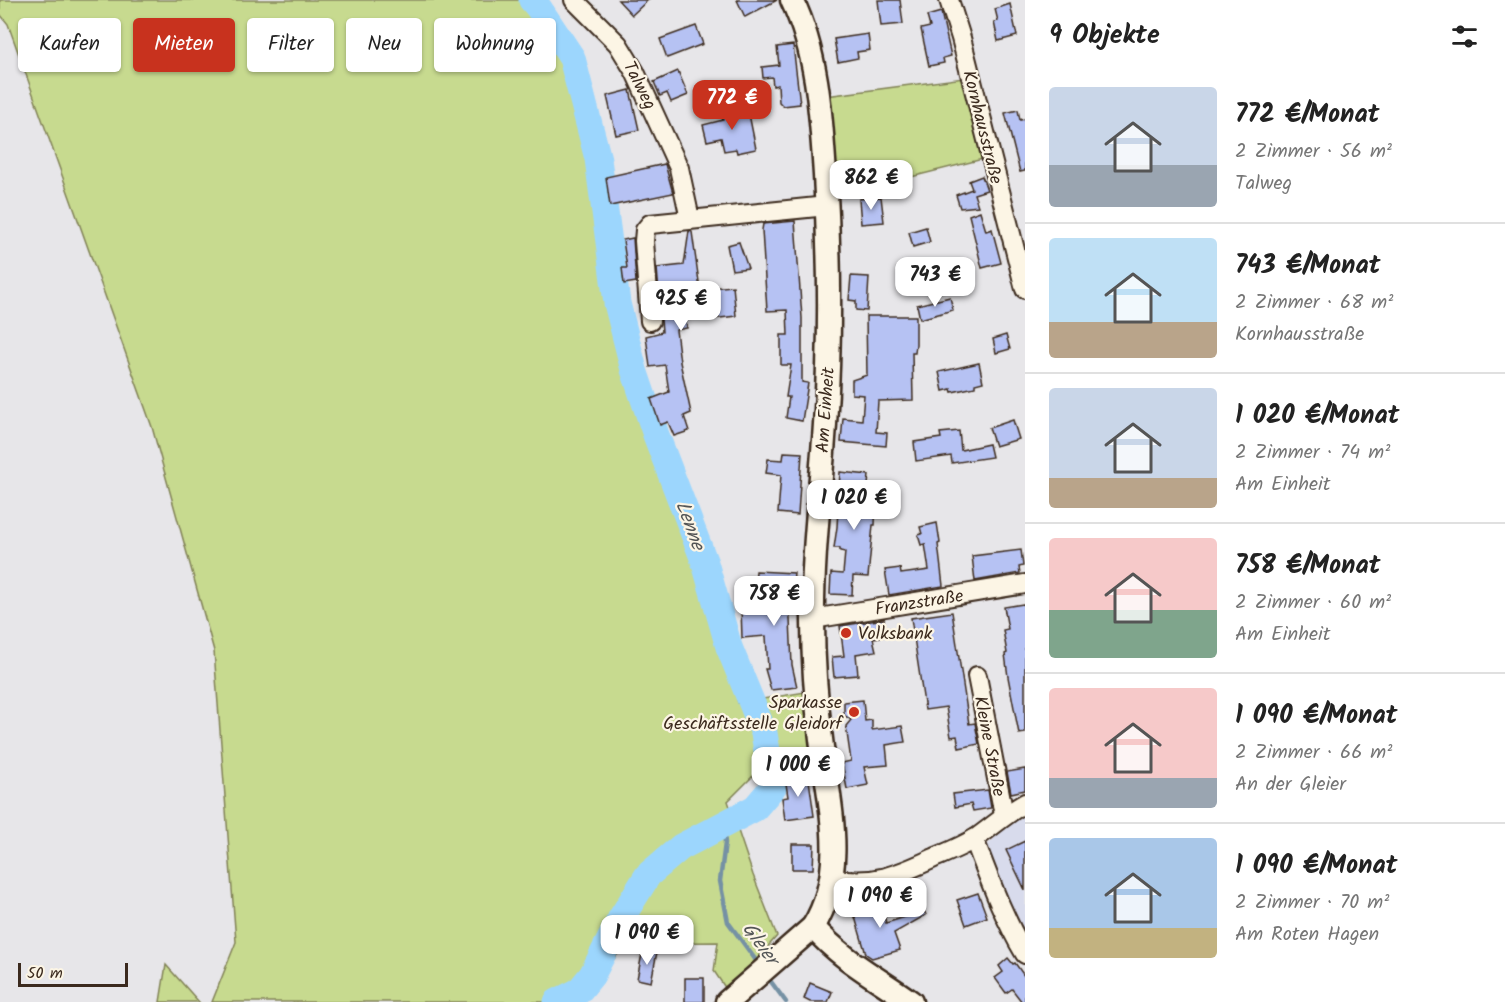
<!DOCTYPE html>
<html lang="de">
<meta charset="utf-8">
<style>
:root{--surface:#fff;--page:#f6f6f6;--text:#222;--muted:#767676;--line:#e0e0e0;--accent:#c8321e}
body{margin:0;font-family:Kalam,sans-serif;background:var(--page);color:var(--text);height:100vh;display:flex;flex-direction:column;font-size:22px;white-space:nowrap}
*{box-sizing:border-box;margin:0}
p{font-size:20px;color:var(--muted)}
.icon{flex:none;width:33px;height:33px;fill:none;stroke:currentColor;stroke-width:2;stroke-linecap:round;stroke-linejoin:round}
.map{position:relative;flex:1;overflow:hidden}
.panel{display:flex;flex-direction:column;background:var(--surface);width:480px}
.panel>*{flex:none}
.hud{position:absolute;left:18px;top:18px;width:570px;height:54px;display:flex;gap:12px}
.scale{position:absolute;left:18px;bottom:15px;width:110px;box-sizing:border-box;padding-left:6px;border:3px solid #3b2a1e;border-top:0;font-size:16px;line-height:21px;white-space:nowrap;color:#3b2a1e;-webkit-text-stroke:4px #fcf5e5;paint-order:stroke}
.price{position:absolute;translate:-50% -51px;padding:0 14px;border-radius:12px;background:#fff;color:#222;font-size:20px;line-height:39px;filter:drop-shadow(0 2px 3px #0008)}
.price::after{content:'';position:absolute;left:50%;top:36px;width:18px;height:14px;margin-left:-9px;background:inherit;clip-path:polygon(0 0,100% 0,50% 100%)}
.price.active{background:var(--accent);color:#fff}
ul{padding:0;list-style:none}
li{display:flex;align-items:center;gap:18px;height:150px;padding:0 24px}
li+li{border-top:2px solid var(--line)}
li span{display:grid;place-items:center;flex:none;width:168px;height:120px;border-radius:6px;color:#555}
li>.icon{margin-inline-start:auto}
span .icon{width:72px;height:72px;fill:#fffc;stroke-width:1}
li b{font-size:26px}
h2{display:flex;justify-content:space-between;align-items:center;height:72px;padding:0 24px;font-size:26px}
.chip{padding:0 21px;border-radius:6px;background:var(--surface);box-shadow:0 2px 4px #0004;font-size:21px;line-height:54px}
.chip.active{background:var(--accent);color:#fff}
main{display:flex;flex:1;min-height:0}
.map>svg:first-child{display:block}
</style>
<main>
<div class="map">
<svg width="1025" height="1002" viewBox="0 0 1025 1002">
<rect width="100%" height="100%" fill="#e7e6e9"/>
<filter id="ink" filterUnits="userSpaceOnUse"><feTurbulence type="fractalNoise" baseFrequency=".0167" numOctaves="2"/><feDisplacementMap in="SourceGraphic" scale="12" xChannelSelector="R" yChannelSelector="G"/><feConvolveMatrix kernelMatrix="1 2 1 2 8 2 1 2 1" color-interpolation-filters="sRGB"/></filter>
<g filter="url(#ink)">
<!-- built -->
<path fill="#d8dbec" d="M1025,812V941L1006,903L986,847L1015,817Z"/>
<!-- green -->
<g fill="#c7da8f" stroke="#818256" stroke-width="1.5">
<path d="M0,0H545L581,55L593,119L609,319L655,458L697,549L738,703L805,692L815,756L764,765L728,801L753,875L777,936L728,992L714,971L718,942L626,943L582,1002H212L236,942L214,651L152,427L8,24L0,14Z"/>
<path d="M964,78L983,159L839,195L826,96Z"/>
<path d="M166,965L199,1002H160Z"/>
</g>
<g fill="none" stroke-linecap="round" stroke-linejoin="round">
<!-- stream -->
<g stroke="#7591a4" stroke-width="4.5">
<path d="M723,824L725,843L720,881L728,922L760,966"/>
<path d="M766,975L786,1002"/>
</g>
<!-- river -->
<path stroke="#9cd6fd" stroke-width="27" d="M532,0L538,7L572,58L598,159L617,303L634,370L656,435L705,563L729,647L764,733L773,787L755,808L681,847L648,875L620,920L592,975L579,991L557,1002"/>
</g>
<!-- building -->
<g fill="#b6c2f3" stroke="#3b2a1e" stroke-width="1.5">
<path d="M618,0H648L632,15Z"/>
<path d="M737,0H777L745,17Z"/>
<path d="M878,0H900L903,24L881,26Z"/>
<path d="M1010,4L1017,36L998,41L994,22L998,21L995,9Z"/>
<path d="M941,12L951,56L943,58L944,63L929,66L921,29L930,27L927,16Z"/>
<path d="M696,26L703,44L667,58L660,39Z"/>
<path d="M868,34L870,50L857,52L858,58L838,62L834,39Z"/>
<path d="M793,45L800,104L783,106L779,102L778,85L773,86L772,77L763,78L762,67L779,65L777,47Z"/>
<path d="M678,71L688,95L671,102L667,93L660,96L654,82Z"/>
<path d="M630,90L639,130L616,135L607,96Z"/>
<path d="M733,106L734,113L738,112L739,117L749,114L756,149L737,153L736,149L724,151L721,138L707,141L703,125L723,120L720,109Z"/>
<path d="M1018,110L1020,120L1025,119V171L1020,172L1005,113Z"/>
<path d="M665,164L673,193L610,206L606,177Z"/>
<path d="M982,176L987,190L974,194L978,206L960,208L956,195L972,189L969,181Z"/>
<path d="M881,197L884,222L861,224L859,199Z"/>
<path d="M980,211L986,231L992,229L1001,263L982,268L969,215Z"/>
<path d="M795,221L802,318V382L808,383L802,421L786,418L789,397H786L791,365H781V335H788L787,310L767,311L762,230L763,224Z"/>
<path d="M926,227L930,242L913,247L909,232Z"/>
<path d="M689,231L692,232L700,289L733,286L736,316L712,319L711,306L684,309L687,328L676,330L680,362L691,413L684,416L689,431L674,436L668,422L660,425L651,399L669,392L665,365L650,367L646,336L662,332L657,268L684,265Z"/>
<path d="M633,238L636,282L624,284L622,268H627L623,240Z"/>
<path d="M739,242L748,268L732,270L727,245Z"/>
<path d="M851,276L869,277L867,311L856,310V301L849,300Z"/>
<path d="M950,297L953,310L920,319L917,305Z"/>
<path d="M866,316H916V344L915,353H912L913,400L878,401L876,432L887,433L886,446L841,442L843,418L862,420L864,395L852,394V380L867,375Z"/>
<path d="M1006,335L1010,349L996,353L993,339Z"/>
<path d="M979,363L983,382L975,384V387L952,392L951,389L943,391L939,372Z"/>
<path d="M1013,420L1019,439L995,446L989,428Z"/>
<path d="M959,431L961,450L989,444L992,457L952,463L951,456L916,461L914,442L941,438L940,433Z"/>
<path d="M784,452L802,453L798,515L778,513L781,475L766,473L768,459L783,460Z"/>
<path d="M840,472L869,475L867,495H876L875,525H873L868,577L853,576L852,595L830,594L831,573L843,574L845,552L840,551V548H834L837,527Z"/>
<path d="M937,523L940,543L938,544L943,586L889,595L885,570L900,568L901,574L929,570L925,544L921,545L918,535L922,534L920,527Z"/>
<path d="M1021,550L1023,566L1019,567L1020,573L975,581L972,556Z"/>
<path d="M756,571L794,573L792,596H789L792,665L797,687L771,690L765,669H768L766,636L742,638L741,608L767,607L769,585L755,584Z"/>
<path d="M1023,604L1025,605V733L1019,734L1008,677L1005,654L1007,653L1003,630L1008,629L1004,607Z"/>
<path d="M952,612L969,724L975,723L979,744L959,748L957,736L951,737L946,707L925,710L911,618Z"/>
<path d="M884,619L886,636L873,638L876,651L856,654L858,675L834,677L832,657L844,656L840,626Z"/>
<path d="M863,700L865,721L872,720V730L902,726L905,742L886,745L888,765L864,767L868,785L847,789L842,763L851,761L846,726L851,720L844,715V702Z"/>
<path d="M1025,769V790L1011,793L1007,772Z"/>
<path d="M808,773L814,816L785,820L782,798L788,797L785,777Z"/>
<path d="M988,790L991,808L973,811L971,804L955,807L953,794Z"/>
<path d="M1025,841V890L1006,850Z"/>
<path d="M792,844H814L813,869H792Z"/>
<path d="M978,893L987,917L966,925L957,900Z"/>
<path d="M880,900L886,923L924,911L926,915L894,933L900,950L872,958L866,954L852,907Z"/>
<path d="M643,949L657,952L651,982L637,979Z"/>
<path d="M1008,958L1013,964L1015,963L1025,977V1002H1022L1012,989L1006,993L995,978L1003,972L999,966Z"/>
<rect x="685" y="978" width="19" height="24"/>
<path d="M810,983L832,992L828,1002H810L804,999Z"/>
</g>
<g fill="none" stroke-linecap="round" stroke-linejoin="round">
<defs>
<g id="minor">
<path d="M574,0L618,44L635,72L679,168L690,219"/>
<path d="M949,0L961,38L1025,289"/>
<path d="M650,321L644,241L645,230L650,224L827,206"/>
<path d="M813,619L1025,584"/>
<path d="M977,676L1004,815"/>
<path d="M974,839C989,878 1003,917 1025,954"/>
<path d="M832,878C872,886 898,875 934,858C948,852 963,846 976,838C993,826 1007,813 1025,803"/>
</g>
<g id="major">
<path d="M813,927C842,960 876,977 911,1002"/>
<path d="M727,1002L813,927C849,869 828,801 821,739C816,700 813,661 813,621C812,555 821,489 825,424C831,341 830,258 825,175C821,116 818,54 792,0"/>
</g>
</defs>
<!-- minor casing -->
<use href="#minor" stroke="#3b2a1e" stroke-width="22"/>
<!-- major casing -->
<use href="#major" stroke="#3b2a1e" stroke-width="27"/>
<!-- minor -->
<use href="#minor" stroke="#fcf5e5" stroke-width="18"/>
<!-- major -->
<use href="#major" stroke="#fcf5e5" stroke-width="22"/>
</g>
</g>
<!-- markers -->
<g fill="#c8321e" stroke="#fcf5e5" stroke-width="2">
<circle cx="846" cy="633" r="6"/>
<circle cx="854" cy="712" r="6"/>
</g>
<g text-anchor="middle" stroke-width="4.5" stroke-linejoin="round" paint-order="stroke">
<!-- street labels -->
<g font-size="18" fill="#3b2a1e" stroke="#fcf5e5">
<text transform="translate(640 85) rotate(63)" y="6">Talweg</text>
<text transform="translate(983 127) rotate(76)" y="6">Kornhausstraße</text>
<text transform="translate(825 410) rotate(-86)" y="6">Am Einheit</text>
<text transform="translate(919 602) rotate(-9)" y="6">Franzstraße</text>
<text transform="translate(990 746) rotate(79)" y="6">Kleine Straße</text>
</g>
<!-- poi labels -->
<g font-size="18" fill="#3b2a1e" stroke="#fcf5e5" text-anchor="start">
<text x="858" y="639">Volksbank</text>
<text x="842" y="708" text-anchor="end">Sparkasse<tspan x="842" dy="21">Geschäftsstelle Gleidorf</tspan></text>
</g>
<!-- water labels -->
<g font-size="20" font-style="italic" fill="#535556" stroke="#fcf5e5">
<text transform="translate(691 525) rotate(70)" y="7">Lenne</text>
<text transform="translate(761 943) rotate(54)" y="7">Gleier</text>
</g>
</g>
</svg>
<div class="scale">50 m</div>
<b class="price active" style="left:732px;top:131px">772 €</b>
<b class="price" style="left:871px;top:211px">862 €</b>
<b class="price" style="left:935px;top:308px">743 €</b>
<b class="price" style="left:681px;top:332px">925 €</b>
<b class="price" style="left:854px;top:531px">1 020 €</b>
<b class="price" style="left:774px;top:627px">758 €</b>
<b class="price" style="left:798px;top:798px">1 000 €</b>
<b class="price" style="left:880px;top:929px">1 090 €</b>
<b class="price" style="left:647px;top:966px">1 090 €</b>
<div class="hud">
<a class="chip">Kaufen</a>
<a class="chip active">Mieten</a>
<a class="chip">Filter</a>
<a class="chip">Neu</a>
<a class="chip">Wohnung</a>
</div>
</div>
<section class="panel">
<h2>9 Objekte<svg class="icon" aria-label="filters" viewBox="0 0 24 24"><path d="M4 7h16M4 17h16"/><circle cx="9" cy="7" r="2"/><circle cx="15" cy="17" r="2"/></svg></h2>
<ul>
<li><span style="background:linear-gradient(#c9d6e8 65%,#9aa5b1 0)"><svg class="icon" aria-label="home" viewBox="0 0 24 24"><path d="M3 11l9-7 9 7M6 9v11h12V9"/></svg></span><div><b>772 €/Monat</b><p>2 Zimmer · 56 m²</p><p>Talweg</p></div></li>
<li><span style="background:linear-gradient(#bfe0f5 70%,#b9a48a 0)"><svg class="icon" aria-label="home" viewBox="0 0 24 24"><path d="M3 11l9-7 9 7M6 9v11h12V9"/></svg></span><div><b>743 €/Monat</b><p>2 Zimmer · 68 m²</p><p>Kornhausstraße</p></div></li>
<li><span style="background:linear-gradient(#c9d6e8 75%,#b9a48a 0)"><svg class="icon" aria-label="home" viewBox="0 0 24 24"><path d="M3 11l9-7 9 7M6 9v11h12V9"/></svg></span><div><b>1 020 €/Monat</b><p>2 Zimmer · 74 m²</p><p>Am Einheit</p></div></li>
<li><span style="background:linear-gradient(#f6c9c9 60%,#7fa58c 0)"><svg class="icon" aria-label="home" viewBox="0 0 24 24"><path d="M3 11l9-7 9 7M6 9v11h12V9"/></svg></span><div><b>758 €/Monat</b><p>2 Zimmer · 60 m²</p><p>Am Einheit</p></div></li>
<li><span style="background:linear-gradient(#f6c9c9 75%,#9aa5b1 0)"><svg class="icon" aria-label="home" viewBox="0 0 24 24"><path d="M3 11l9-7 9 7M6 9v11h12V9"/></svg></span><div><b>1 090 €/Monat</b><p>2 Zimmer · 66 m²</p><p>An der Gleier</p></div></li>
<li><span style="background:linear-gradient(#a9c7e8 75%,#c2b280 0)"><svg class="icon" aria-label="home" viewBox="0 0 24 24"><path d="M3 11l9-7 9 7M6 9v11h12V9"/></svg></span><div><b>1 090 €/Monat</b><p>2 Zimmer · 70 m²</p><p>Am Roten Hagen</p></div></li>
</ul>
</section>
</main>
